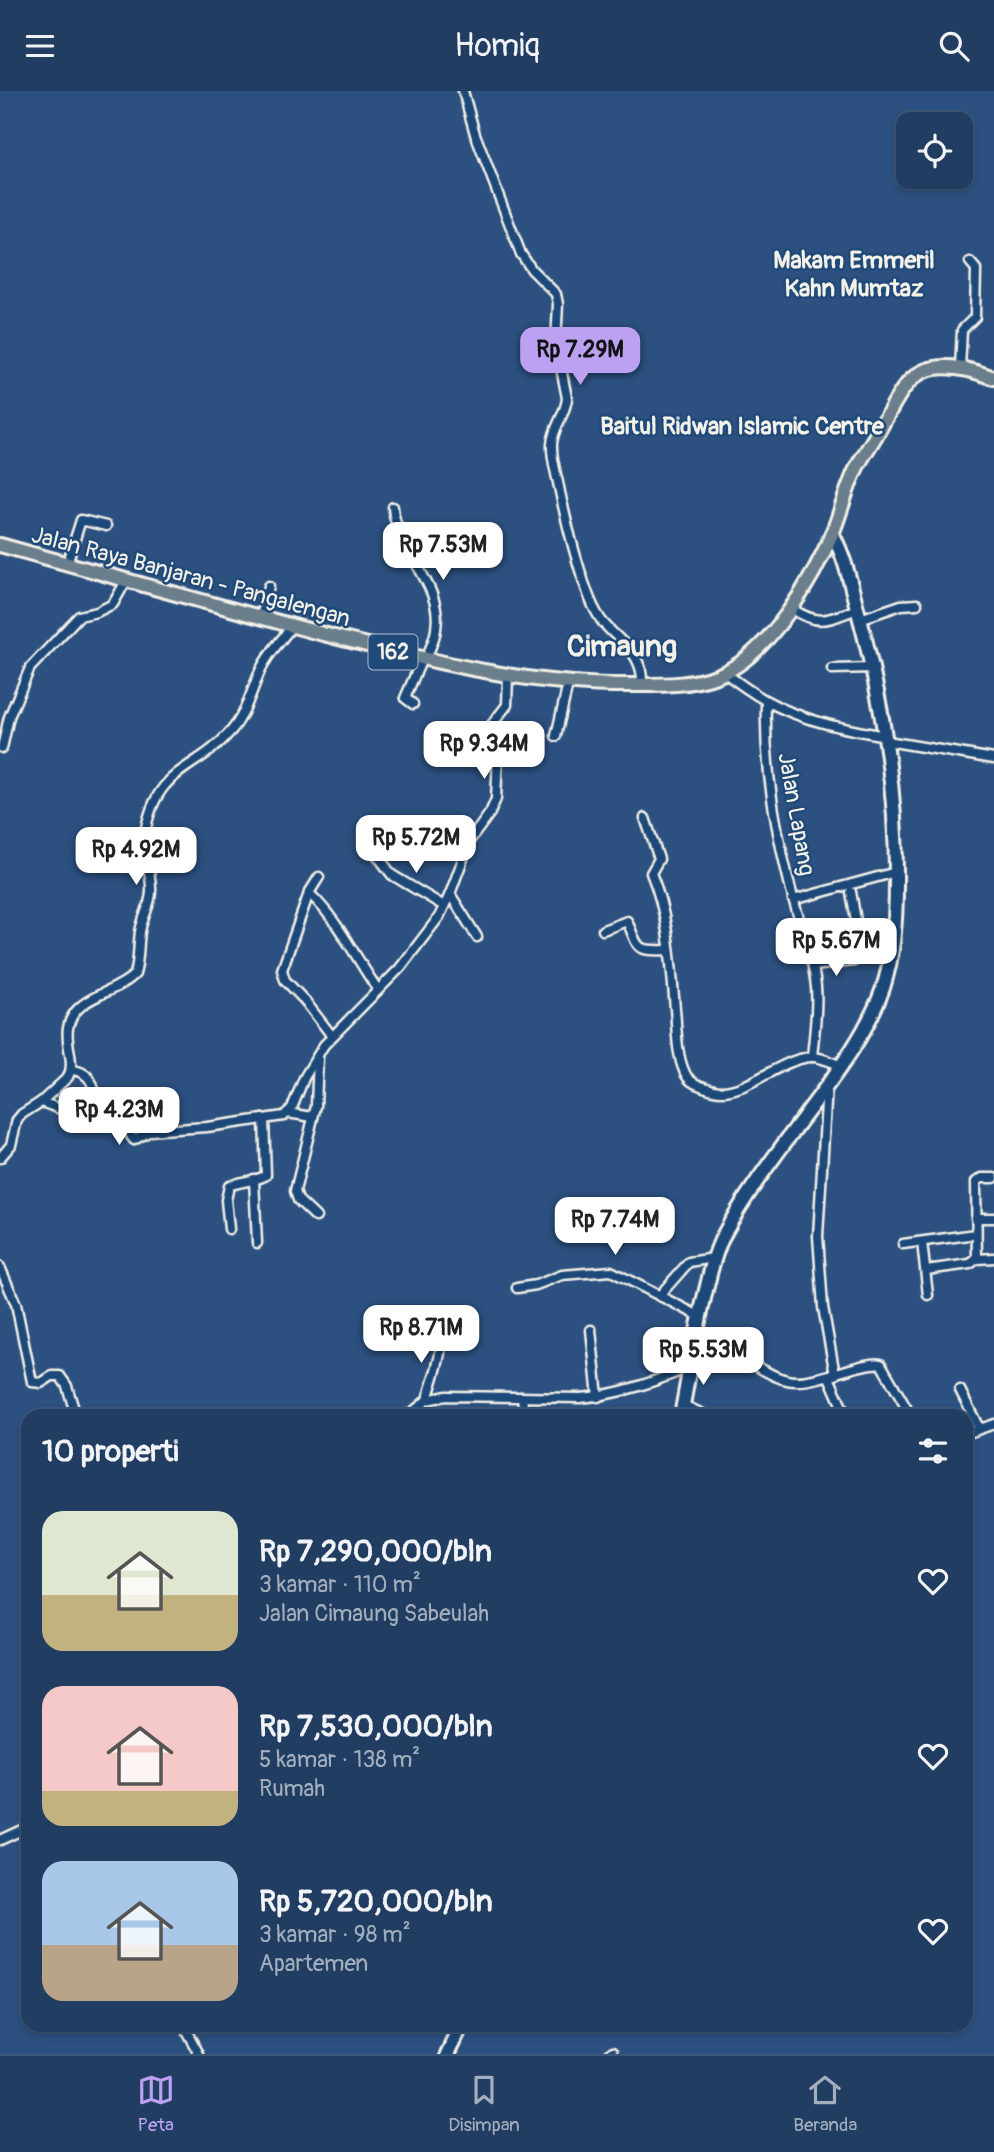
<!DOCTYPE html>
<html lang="id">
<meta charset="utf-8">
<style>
:root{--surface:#213d61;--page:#294467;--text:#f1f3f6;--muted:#a2aebd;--line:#3e5676;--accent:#bca0f2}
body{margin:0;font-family:Pangolin,sans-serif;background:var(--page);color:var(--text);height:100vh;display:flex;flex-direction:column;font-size:26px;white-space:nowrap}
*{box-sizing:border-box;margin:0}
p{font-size:23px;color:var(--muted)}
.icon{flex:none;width:38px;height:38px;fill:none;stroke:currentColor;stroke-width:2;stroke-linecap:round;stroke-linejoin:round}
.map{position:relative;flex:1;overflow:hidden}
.details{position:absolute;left:21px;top:1318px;width:952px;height:623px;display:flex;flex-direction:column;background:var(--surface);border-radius:21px;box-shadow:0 4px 10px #0003,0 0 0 2px var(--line)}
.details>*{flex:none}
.fabs{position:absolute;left:896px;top:21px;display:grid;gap:14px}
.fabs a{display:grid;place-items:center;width:77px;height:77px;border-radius:14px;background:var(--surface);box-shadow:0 4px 10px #0003,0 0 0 2px var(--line);font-size:35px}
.price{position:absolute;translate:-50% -60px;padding:0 16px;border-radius:14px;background:#fff;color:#222;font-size:23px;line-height:46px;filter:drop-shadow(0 2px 4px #0008)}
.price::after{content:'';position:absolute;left:50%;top:42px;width:21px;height:16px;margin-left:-10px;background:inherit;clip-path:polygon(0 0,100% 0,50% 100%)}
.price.on{background:var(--accent);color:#111}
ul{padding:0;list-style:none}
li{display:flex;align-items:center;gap:21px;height:175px;padding:0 21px}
li span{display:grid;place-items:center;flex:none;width:196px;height:140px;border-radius:21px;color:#555}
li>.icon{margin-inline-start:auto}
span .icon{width:84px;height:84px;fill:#fffc;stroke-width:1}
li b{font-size:30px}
h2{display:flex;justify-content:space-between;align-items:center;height:84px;padding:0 21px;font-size:30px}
header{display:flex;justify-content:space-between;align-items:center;height:91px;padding:0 21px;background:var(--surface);font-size:32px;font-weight:600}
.menu{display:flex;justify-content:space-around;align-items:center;height:98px;border-top:2px solid var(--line);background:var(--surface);font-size:19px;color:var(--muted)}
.menu a{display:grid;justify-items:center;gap:4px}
.menu .on{color:var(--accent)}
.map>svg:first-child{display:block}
</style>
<header><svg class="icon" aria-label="menu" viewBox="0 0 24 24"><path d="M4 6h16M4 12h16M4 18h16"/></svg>Homiq<svg class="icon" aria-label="search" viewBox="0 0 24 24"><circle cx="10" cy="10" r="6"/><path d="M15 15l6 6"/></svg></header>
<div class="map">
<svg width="994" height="1963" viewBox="0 0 994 1963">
<rect width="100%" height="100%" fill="#2c5181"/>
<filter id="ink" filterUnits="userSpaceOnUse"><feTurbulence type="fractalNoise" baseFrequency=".0143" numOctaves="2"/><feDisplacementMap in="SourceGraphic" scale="14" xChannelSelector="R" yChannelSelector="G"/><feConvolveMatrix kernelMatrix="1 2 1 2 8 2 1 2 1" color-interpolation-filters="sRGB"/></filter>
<g filter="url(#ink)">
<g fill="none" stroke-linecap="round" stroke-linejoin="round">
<defs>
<g id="street">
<path d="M463,0L475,43L521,163L532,179L556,203L558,213L556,252L567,307C566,323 553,336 552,353C551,368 557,385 560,401C567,434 575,467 587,500C590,509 595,520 601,529C618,551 644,561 642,594"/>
<path d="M960,277L962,239L975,226L976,178L970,171"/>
<path d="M393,416C396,460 444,493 436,538C435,548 429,559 426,569"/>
<path d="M67,473L81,429L106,435"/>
<path d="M791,517C819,536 827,529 857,518"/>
<path d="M261,526L269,495"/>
<path d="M860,528L901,514L917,513"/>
<path d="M832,578L874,577"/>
<path d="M724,581C737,591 751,601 765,609C802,630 845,638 886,645"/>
<path d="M766,610C764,679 776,741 793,807C801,837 813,865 816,896C818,919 814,943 812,966"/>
<path d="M413,613L405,607L422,568"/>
<path d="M556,645L568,593"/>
<path d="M887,650L994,668"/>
<path d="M2,657L9,626L30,577L79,525L97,521L113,513L126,490"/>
<path d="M645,727L659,768L651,782C669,825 671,873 675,918C677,938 676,963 685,982C688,989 693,992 701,995C707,997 714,1000 721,1000C751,1000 780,968 811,966C820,965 833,972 842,975"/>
<path d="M377,764L392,784L444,815"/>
<path d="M319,786L309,802L282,879L285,889L305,910L332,945"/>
<path d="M851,801L860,852L892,857"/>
<path d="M309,802C339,830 355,866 378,899"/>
<path d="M450,803L477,846"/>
<path d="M793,809L896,781"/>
<path d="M603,839L627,830C640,859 634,860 669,859"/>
<path d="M814,875L854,870"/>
<path d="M72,979C93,981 95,998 96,1016H121C127,1026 126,1041 134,1049L150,1040L161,1039L207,1036L284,1025L292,1017L304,987L324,954L400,877L439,826L450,803L470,749L490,722L496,708L498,665L485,654L483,645L507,614L508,585"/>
<path d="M827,995L818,1145L823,1216L835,1284"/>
<path d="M41,1011L60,1018L96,1016"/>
<path d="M287,1022L313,1026"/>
<path d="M0,1067L11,1054L17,1029L22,1023L41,1011L68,986C76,971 65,954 68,937C74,904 115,904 135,883C139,869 138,855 140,841C142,827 151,814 151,800C152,780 141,761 145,742C157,674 195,682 231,640C246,623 252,598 261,578C269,561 282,549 292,535"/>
<path d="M994,1087H982L976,1091L977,1168L994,1167"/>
<path d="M254,1088L257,1152"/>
<path d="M316,1126L298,1109L295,1100L316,1015L318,966"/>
<path d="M976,1127H994"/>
<path d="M229,1138L226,1109L229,1095C239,1090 259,1090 266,1084L264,1028"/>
<path d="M922,1151L928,1204"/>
<path d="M903,1153L976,1143"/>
<path d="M0,1176L16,1213L32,1291L41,1292L52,1285H60L67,1295L76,1325"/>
<path d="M926,1179L970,1173L977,1168"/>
<path d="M517,1197L536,1194L562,1184L611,1180L699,1225"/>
<path d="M659,1205L689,1171L714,1167"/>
<path d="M591,1239L598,1306"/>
<path d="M693,1261C707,1261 723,1259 737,1265C756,1273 775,1290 796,1290C820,1291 866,1269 881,1273L911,1325"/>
<path d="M829,1286L846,1325"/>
<path d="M960,1299L979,1337"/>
<path d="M522,1306L524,1325"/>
<path d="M427,1309C432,1290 447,1254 439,1237"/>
<path d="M683,1314L707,1325"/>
<path d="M408,1325L427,1309L446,1305L580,1307C618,1304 654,1291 690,1276"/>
<path d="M966,1343L994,1333"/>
<path d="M0,1749L28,1736"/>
<path d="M183,1934L199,1963"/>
<path d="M609,1963L613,1960"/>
</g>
<g id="secondary">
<path d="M681,1325C689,1282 696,1238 707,1195C711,1178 715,1161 723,1145C746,1102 777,1062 806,1023C835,984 867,943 883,897C894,863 896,828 896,793C897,699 882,607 857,517C850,491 845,466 832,442"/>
<path d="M448,1963L462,1934"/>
</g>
<path id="primary" d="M0,454C109,484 217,515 327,544C427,569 526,595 631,594C660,594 691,595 719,584C770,563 814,487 834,438C842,417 847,396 857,376C865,361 876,346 884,330C895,312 904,289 924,280C946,271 973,279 994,287"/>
</defs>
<!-- street casing -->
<use href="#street" stroke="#f4f1e8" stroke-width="13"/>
<!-- secondary casing -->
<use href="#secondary" stroke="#f4f1e8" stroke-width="18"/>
<!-- primary casing -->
<use href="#primary" stroke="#f4f1e8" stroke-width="18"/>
<!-- street -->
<use href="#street" stroke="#1f4a7a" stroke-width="8"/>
<!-- secondary -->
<use href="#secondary" stroke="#1f4a7a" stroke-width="12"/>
<!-- primary -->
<use href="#primary" stroke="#6b7e8b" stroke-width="12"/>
</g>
</g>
<g text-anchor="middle" stroke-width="5" stroke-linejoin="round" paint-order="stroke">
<!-- shield labels -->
<rect fill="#1f4a7a" stroke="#b4bfc7" stroke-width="2" x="368.5" y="543.5" width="49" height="35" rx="5"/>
<g font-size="21" font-weight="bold" fill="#f4f1e8">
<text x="393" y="568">162</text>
</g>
<!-- street labels -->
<g font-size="23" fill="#f4f1e8" stroke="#1f4a7a">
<text transform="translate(191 485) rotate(15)" y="8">Jalan Raya Banjaran - Pangalengan</text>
<text transform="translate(797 723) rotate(80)" y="8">Jalan Lapang</text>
</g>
<!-- neighbourhood labels -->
<g font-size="24" font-weight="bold" fill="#f4f1e8" stroke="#1f4a7a">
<text x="854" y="177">Makam Emmeril<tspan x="854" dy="28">Kahn Mumtaz</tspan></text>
<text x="742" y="343">Baitul Ridwan Islamic Centre</text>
</g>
<!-- district labels -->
<g font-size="30" font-weight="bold" fill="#f4f1e8" stroke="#1f4a7a">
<text x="622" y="565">Cimaung</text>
</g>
</g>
</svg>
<div class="fabs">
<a><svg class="icon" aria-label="locate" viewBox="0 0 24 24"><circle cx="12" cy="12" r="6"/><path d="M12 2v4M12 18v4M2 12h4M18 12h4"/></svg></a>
</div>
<b class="price on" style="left:580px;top:296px">Rp 7.29M</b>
<b class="price" style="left:443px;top:491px">Rp 7.53M</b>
<b class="price" style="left:484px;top:690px">Rp 9.34M</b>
<b class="price" style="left:416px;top:784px">Rp 5.72M</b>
<b class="price" style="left:136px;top:796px">Rp 4.92M</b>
<b class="price" style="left:836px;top:887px">Rp 5.67M</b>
<b class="price" style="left:119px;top:1056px">Rp 4.23M</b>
<b class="price" style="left:615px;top:1166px">Rp 7.74M</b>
<b class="price" style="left:421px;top:1274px">Rp 8.71M</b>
<b class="price" style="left:703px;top:1296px">Rp 5.53M</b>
<section class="details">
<h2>10 properti<svg class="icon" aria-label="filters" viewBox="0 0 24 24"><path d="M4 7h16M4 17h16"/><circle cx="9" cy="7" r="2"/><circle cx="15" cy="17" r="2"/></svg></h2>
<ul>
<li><span style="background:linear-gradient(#dfe7d0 60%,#c2b280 0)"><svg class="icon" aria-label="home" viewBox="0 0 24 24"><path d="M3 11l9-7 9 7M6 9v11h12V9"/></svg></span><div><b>Rp 7,290,000/bln</b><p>3 kamar · 110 m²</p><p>Jalan Cimaung Sabeulah</p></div><svg class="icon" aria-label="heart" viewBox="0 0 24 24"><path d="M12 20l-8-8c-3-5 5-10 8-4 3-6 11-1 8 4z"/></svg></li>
<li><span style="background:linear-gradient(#f6c9c9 75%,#c2b280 0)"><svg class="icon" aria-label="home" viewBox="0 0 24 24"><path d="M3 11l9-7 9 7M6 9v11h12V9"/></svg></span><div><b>Rp 7,530,000/bln</b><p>5 kamar · 138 m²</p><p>Rumah</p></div><svg class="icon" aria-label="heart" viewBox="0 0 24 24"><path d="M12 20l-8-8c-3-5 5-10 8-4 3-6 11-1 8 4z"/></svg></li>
<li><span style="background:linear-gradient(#a9c7e8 60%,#b9a48a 0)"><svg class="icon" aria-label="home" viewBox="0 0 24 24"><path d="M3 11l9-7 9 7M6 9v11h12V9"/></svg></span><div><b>Rp 5,720,000/bln</b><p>3 kamar · 98 m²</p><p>Apartemen</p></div><svg class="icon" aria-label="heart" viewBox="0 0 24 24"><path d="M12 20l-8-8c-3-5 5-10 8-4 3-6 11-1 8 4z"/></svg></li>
</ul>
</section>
</div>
<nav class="menu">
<a class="on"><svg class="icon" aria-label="map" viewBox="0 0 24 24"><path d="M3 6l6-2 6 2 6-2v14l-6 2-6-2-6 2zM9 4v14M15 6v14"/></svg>Peta</a>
<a><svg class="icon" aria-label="saved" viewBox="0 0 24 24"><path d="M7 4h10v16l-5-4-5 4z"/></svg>Disimpan</a>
<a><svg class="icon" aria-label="home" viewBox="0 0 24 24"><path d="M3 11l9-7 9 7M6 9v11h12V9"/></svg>Beranda</a>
</nav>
